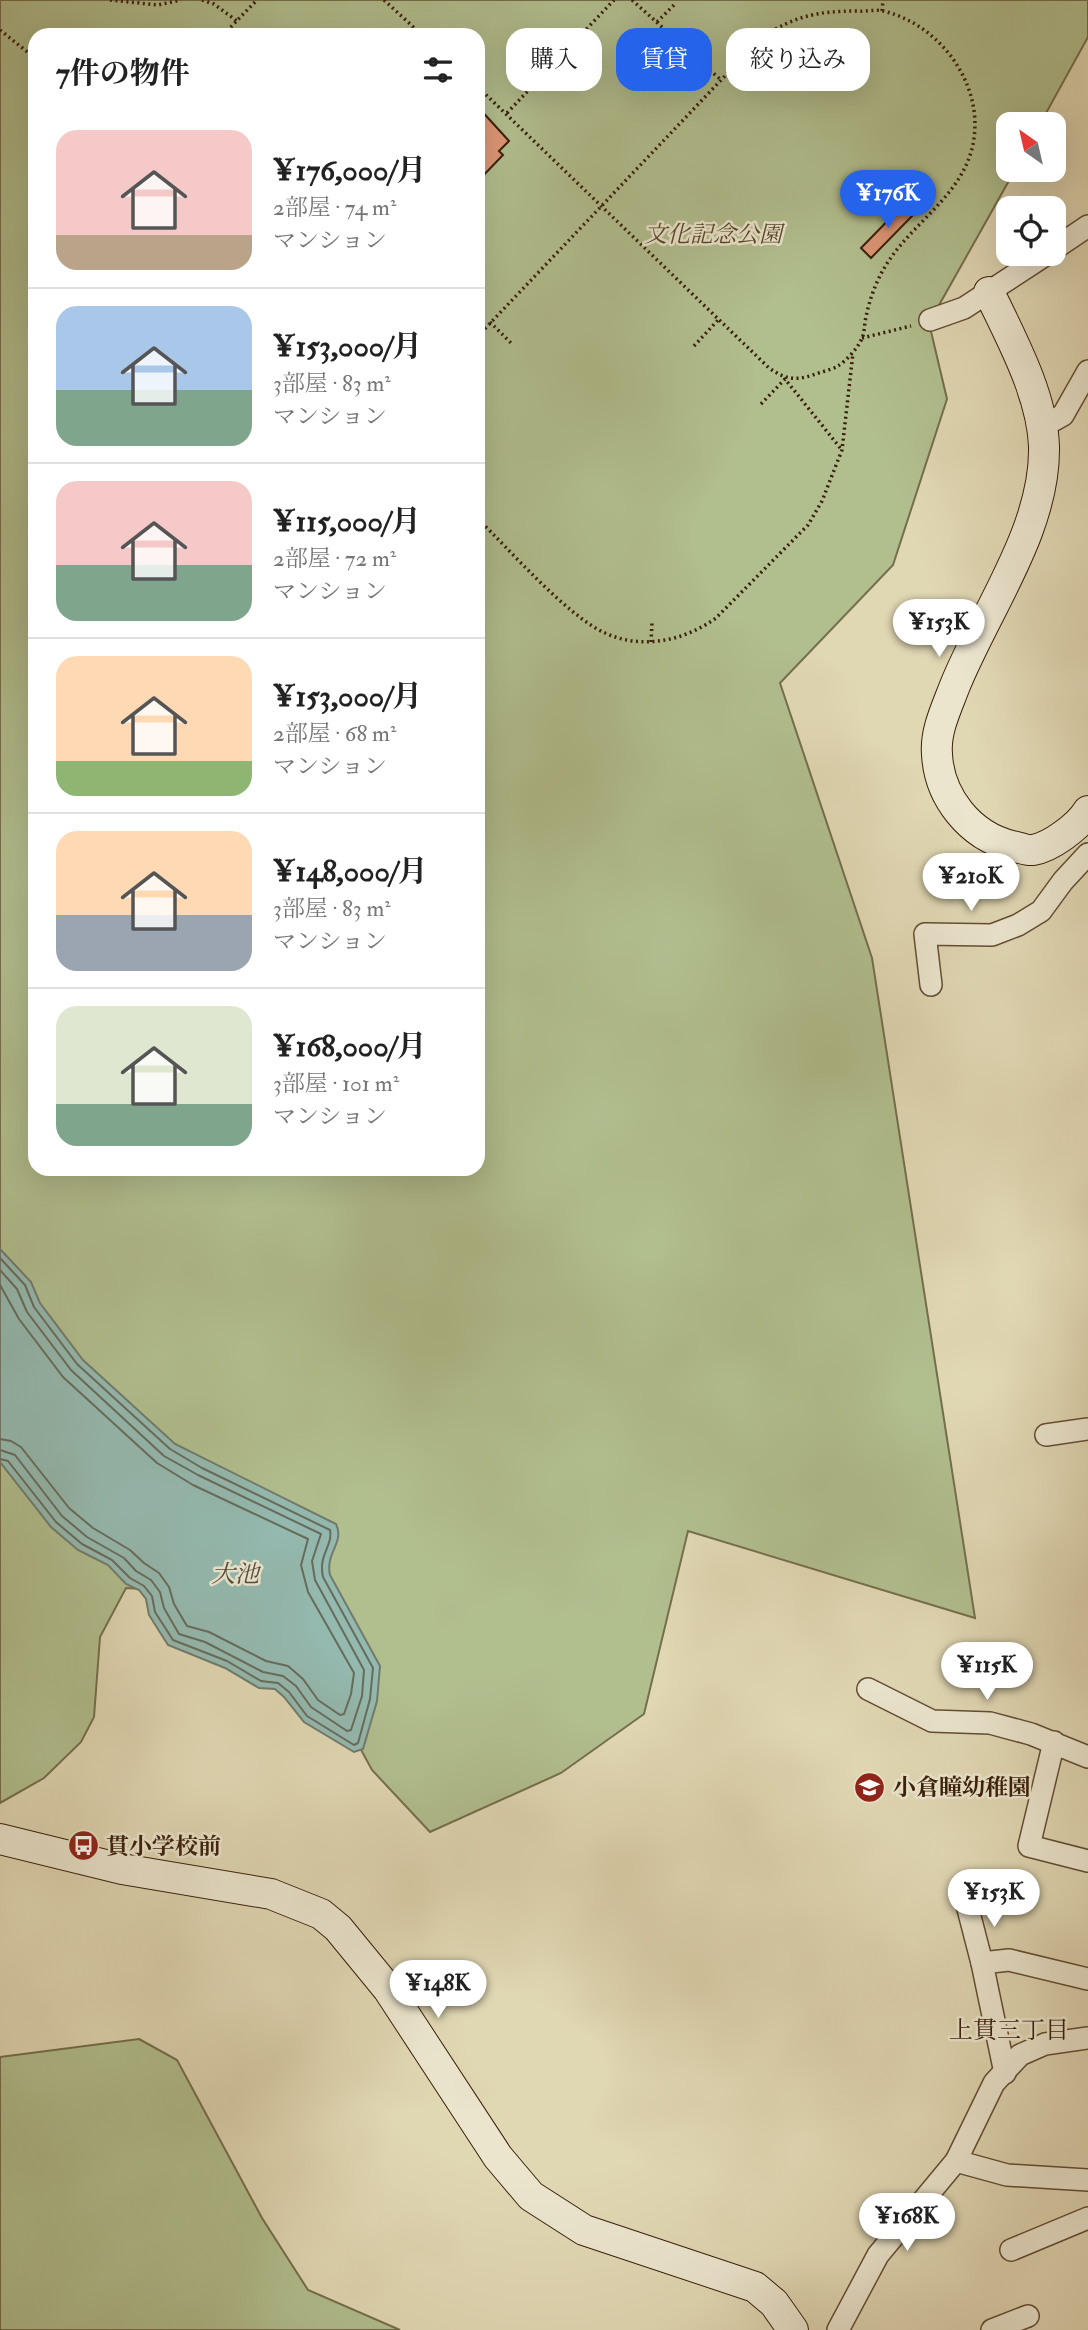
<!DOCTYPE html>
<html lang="ja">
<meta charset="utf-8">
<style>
:root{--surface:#fff;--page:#f6f6f6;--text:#222;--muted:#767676;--line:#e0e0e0;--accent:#2563eb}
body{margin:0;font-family:"IM FELL Double Pica","Noto Serif JP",serif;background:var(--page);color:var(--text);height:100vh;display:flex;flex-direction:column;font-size:26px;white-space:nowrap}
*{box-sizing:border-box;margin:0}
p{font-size:23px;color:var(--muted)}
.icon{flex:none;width:38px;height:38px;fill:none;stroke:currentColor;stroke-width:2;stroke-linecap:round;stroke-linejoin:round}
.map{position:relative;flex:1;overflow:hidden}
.panel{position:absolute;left:28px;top:28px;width:457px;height:1148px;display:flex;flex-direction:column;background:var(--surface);border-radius:21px;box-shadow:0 7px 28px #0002}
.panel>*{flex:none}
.hud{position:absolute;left:506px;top:28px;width:476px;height:63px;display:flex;gap:14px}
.needle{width:46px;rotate:326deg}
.buttons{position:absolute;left:996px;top:112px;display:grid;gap:14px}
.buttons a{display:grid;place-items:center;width:70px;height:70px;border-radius:14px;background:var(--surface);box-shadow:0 7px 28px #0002;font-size:35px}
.price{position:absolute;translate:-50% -60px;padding:0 16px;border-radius:24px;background:#fff;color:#222;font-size:23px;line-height:46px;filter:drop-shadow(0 2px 4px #0008)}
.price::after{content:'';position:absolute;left:50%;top:42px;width:21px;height:16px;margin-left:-10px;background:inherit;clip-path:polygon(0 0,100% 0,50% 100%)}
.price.current{background:var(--accent);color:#fff}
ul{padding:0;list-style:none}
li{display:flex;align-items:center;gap:21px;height:175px;padding:0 28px}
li+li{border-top:2px solid var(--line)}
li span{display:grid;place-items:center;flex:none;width:196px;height:140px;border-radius:21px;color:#555}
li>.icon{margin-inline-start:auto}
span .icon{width:84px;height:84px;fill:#fffc;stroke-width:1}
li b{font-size:30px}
h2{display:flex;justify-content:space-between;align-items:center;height:84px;padding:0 28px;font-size:30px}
.chip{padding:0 24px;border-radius:21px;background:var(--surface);box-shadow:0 7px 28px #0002;font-size:24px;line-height:63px}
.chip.current{background:var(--accent);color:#fff}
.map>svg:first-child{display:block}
</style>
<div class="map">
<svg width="1088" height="2330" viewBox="0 0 1088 2330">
<rect width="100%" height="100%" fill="#e0d7b3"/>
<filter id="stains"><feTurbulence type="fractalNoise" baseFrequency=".00286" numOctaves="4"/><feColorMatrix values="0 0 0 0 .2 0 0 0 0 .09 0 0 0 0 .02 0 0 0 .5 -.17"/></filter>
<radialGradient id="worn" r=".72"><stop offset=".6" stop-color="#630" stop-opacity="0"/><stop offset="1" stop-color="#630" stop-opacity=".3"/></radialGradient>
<!-- green -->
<g fill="#b1be8e" stroke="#756e4c" stroke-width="2" fill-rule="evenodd">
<path d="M0,0H1088V37L1040,124H1008V170H1015L929,323L947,399L893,565L780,683L872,958L975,1618L688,1531L644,1714L561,1773L430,1832L372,1770L316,1667L158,1590L126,1588L100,1637L94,1717L81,1742L44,1778L0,1803ZM35,35H478V1169H35Z"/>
<path d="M139,2039L177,2060L262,2218L308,2290L400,2330H0V2057Z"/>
</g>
<!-- water -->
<path fill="#94b9af" stroke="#707b6d" stroke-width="2" d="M0,1249L31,1282L40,1303L83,1360L175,1444L336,1524C345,1543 325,1552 330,1575L380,1666L377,1701L363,1749L354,1752L304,1722L284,1697L275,1689L259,1688L225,1668L168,1645L149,1615L146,1599L139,1590L126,1584L108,1565L78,1550L51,1527L0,1462Z"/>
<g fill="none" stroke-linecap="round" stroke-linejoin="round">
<!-- shore -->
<g stroke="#666c5c" stroke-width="2">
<path d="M0,1258L25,1285L34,1307L77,1364L170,1449L202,1468L330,1530C333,1547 318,1554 323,1577L373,1668L370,1699L358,1743L354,1745L307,1716L289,1692L278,1683L261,1681L227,1661L173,1640L155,1612L152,1596L144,1586L130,1578L112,1560L82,1544L56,1522L8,1461L0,1459"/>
<path d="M0,1270L17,1289L27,1312L71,1370L164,1456L198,1475L321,1534L312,1561L315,1580L364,1670L362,1696L351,1730L347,1731L311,1707L296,1686L283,1676L263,1672L205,1642L179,1634L164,1608L160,1592L151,1580L136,1571L124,1558L87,1537L62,1516L15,1455L0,1450"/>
<path d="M0,1285L19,1319L63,1377L157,1463L193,1485L308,1539L301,1565L308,1592L354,1673L351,1694L344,1714L340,1715L318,1700L303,1679L288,1666L266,1661L209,1632L187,1626L174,1604L169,1587L159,1573L144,1563L130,1550L93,1528L69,1508L21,1447L11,1441L0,1439"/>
</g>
</g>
<!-- building -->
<g fill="#de9676" stroke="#391f0a" stroke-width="2">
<path d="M478,107L509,141L499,151L503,155L478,181Z"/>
<path d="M905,203L915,213L871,258L861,248Z"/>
</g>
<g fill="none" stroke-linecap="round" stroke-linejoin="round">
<defs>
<g id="street">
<path d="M1054,249L1088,226"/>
<path d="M930,320L964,308L1047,254"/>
<path d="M1040,428L1063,415L1088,371"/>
<path d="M931,985L925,934L992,935L1018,925L1041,911L1063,881L1088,854"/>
<path d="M1046,1435L1088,1429"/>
<path d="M868,1689L932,1721L990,1723L1031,1734L1088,1757"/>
<path d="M1054,1742L1029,1846L1088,1861"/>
<path d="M967,1905L982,1963"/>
<path d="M1005,2073L982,1963L1009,1960L1088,1979"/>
<path d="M956,2161L1007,2175L1088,2180"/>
<path d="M1011,2250L1088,2218"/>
<path d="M838,2330L878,2255L956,2161L994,2083L1020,2055L1045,2044L1088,2038"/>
<path d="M992,2330L1028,2316"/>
</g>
<g id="secondary">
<path d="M989,292C1011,338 1042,394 1044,446C1046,530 984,612 954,688C946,709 935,732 937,754C939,797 970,836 1012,846C1018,847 1027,851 1033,850C1051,847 1079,826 1088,811"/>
<path d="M0,1839L122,1869L271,1894L321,1914L338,1928L388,1989L498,2157L531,2196L584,2230L755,2287L774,2303L793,2330"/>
</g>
</defs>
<!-- street casing -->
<use href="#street" stroke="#634d34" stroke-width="24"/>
<!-- secondary casing -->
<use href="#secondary" stroke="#391f0a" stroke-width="32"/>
<!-- path -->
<g stroke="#391f0a" stroke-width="3.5" stroke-dasharray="2 3.5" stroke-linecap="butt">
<path d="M110,0L158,5L181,0"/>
<path d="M202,0L214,4L237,21"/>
<path d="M384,0L422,35"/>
<path d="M632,0L721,80"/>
<path d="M882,11L883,0"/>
<path d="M657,22L675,4"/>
<path d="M0,30L35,58"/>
<path d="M223,35L257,0"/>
<path d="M692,54L707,36"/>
<path d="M478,87L769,368C785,379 794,381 813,375C820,372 831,370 838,366C846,361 859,347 862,338C865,332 864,324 866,317C870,297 878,276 890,259C918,218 967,191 974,138C982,82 939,24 883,11C875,9 865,12 857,11C818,11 795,16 762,37L478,336"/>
<path d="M507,113L614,0"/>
<path d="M490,322L513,345"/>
<path d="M862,338L911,326"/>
<path d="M694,346L719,319"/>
<path d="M761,404L785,379L841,449"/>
<path d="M478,519C510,550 566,615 605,633C642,650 684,641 716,618L808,525L822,501L842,450L853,353"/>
<path d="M651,642L652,623"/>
</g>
<!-- street -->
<use href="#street" stroke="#ebe5ce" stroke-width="21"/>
<!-- secondary -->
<use href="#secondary" stroke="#ebe5ce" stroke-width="30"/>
</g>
<!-- icons -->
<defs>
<symbol id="school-disc" viewBox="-11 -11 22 22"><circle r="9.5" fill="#8f2418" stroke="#ebe5ce"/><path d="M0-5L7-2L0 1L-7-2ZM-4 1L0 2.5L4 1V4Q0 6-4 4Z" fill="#fff"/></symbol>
<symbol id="bus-disc" viewBox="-11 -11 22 22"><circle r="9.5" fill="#8f2418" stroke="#ebe5ce"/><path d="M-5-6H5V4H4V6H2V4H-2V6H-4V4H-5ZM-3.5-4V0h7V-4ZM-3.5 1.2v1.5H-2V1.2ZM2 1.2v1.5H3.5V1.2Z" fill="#fff"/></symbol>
</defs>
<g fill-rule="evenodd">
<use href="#school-disc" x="852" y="1770" width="35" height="35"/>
<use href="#bus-disc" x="66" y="1828" width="35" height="35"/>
</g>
<g text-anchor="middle" stroke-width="5" stroke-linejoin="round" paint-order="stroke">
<!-- park labels -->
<g font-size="23" font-style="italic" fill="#57472b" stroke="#ebe5ce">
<text x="713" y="242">文化記念公園</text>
</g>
<!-- poi labels -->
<g font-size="23" font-weight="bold" fill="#391f0a" stroke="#ebe5ce" text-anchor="start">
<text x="893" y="1795">小倉瞳幼稚園</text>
<text x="106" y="1854">貫小学校前</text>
</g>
<!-- water labels -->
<g font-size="24" font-style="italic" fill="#544d3c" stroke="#ebe5ce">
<text x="235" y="1582">大池</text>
</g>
<!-- neighbourhood labels -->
<g font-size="24" fill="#391f0a" stroke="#ebe5ce">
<text x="1009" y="2038">上貫三丁目</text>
</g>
</g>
<rect width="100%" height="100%" filter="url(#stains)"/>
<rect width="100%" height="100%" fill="url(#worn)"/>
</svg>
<div class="buttons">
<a><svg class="needle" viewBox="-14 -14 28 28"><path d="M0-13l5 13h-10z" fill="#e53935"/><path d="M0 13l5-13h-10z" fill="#767676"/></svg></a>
<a><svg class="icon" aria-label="locate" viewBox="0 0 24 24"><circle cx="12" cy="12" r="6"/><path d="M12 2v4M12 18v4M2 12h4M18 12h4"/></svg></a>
</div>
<b class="price current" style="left:888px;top:230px">¥176K</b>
<b class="price" style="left:939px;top:659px">¥153K</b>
<b class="price" style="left:971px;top:913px">¥210K</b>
<b class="price" style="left:987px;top:1702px">¥115K</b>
<b class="price" style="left:994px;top:1929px">¥153K</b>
<b class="price" style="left:438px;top:2020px">¥148K</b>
<b class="price" style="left:907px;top:2253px">¥168K</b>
<div class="hud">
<a class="chip">購入</a>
<a class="chip current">賃貸</a>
<a class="chip">絞り込み</a>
</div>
<section class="panel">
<h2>7件の物件<svg class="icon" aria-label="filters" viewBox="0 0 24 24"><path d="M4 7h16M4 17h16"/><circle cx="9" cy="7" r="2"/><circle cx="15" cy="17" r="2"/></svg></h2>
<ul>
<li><span style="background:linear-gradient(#f6c9c9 75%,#b9a48a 0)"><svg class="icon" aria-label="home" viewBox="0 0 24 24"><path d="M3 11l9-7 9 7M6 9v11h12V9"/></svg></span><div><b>¥176,000/月</b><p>2部屋 · 74 m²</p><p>マンション</p></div></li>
<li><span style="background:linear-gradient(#a9c7e8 60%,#7fa58c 0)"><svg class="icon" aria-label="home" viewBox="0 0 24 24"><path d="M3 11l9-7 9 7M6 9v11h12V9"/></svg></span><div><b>¥153,000/月</b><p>3部屋 · 83 m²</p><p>マンション</p></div></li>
<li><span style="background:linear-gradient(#f6c9c9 60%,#7fa58c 0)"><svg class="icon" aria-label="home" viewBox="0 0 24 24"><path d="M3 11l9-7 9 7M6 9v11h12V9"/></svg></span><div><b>¥115,000/月</b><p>2部屋 · 72 m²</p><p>マンション</p></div></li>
<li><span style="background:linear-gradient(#ffd9b3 75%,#8fb573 0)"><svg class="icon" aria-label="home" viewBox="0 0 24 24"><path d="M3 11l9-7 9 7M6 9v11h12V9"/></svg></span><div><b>¥153,000/月</b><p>2部屋 · 68 m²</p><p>マンション</p></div></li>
<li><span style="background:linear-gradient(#ffd9b3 60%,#9aa5b1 0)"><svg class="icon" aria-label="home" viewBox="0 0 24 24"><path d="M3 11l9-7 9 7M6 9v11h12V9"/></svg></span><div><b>¥148,000/月</b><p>3部屋 · 83 m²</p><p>マンション</p></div></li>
<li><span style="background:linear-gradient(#dfe7d0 70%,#7fa58c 0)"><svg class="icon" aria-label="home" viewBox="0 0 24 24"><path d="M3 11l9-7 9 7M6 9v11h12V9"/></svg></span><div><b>¥168,000/月</b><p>3部屋 · 101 m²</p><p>マンション</p></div></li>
</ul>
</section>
</div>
